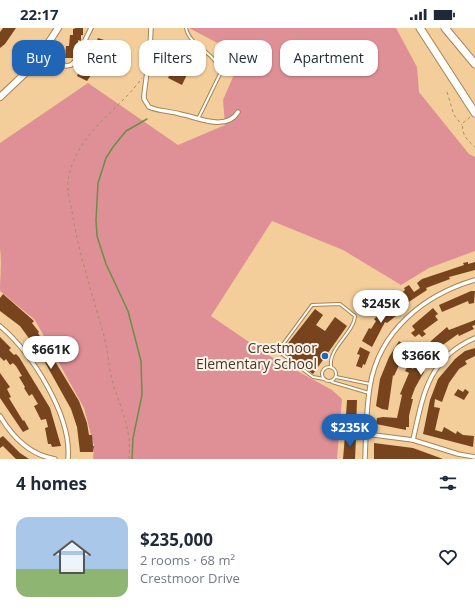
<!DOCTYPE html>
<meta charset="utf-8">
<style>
:root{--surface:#fff;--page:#f2f2f3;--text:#1f2937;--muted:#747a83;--line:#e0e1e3;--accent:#2166b6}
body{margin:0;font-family:"Open Sans",sans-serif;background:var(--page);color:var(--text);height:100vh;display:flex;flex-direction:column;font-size:15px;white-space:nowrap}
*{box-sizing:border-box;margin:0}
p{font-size:13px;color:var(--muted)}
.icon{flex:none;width:22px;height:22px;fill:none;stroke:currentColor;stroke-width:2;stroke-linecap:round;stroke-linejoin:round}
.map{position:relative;height:431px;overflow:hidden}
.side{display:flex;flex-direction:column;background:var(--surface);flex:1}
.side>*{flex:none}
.guide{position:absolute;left:12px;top:12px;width:451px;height:36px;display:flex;gap:8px}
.price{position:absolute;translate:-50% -34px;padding:0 9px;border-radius:14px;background:#fff;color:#222;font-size:13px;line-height:26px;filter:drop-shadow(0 1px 2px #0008)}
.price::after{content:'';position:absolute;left:50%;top:24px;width:12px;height:9px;margin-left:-6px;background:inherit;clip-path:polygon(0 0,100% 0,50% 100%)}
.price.selected{background:var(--accent);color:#fff}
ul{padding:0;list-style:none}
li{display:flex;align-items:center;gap:12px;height:100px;padding:0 16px}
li+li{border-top:1px solid var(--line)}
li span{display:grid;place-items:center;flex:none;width:112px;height:80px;border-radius:12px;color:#555}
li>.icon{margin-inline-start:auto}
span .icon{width:48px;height:48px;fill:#fffc;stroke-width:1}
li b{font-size:17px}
h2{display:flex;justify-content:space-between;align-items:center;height:48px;padding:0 16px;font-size:17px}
.tag{padding:0 14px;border-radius:12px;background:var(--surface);box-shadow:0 1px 3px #0004;font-size:14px;line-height:36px}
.tag.selected{background:var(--accent);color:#fff}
.status{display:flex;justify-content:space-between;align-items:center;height:28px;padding:0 20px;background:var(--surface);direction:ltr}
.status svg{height:11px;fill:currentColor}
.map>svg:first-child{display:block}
</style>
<div class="status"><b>22:17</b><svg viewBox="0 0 49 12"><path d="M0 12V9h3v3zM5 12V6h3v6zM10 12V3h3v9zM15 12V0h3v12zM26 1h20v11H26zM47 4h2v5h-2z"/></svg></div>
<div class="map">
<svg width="475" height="431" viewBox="0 0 475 431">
<rect width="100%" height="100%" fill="#f4ce9a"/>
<!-- green -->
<path fill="#df9096" d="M189,0H396L417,39L419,64L469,126L475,129V223L429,240L401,257L343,222L272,193L211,288L268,327L332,362L342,371L337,431H93L94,418L84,380L35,292L0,263C0,248 2,235 0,221V115L88,55L178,117L225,97L223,72L242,28Z"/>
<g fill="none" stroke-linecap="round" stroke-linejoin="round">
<!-- stream -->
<path stroke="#698f45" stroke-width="1.5" d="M132,431L133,410L142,367L141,333L128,283L106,236L97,208L96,192L98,155L106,130L113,119L126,103L147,91"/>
</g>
<!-- building -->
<g fill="#77441e">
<path d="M3,0H16L5,16L0,20V4Z"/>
<path d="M76,0H83V7H81V13L78,12V18H76L73,30H65L66,18H69L70,7H73V1Z"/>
<path d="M98,10L104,12L101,19L103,20L93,48L91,47L87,53L77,48L92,16L95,17Z"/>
<path d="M177,31L191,38L182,57L168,50Z"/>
<path d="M468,234V236L475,234V242L449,249L450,251L426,260L427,262L404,277L398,268L405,262L404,260L409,257L414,264L420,260L417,255L422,251L464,237L463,235Z"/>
<path d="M471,263H475L474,275L469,276L468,273L442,284L439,277Z"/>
<path d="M3,266L34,293L32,295L39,304L38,305L79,373L87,395L89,407H92L93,418H94L93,424H80L77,399L71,381L37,320H36L20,298L0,283V270Z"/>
<path d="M393,274L401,284L387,295L385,294L372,319L362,313L369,300L371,301L376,293L374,291Z"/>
<path d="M433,280L438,286L435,288L438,292L423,303L426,306L422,309L419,306L415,309L411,305L415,302L412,298Z"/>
<path d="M315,281L323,287L316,297L325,303L335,289L347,298L313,346L282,323Z"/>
<path d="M475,292V297L472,298L474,301L459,308L458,306L444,316L427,336L425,335L420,342L424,344L415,360L411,371H413L409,388V399H406V402L376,396L377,390L383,389L397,390L402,367L400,366L409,345L405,343L408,338L413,341L417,334L415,332L419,328L420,329L425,323L424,322L432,312L447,299L449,302Z"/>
<path d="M0,309L11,320L9,322L14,327L16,326L19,329L50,380L61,418L52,419L51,416H48L45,400L48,399L46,391L41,392L34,378L38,376L32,366L29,368L24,360L25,359L19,349L22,348L16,338L13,335L10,337L6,331L4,333L0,329Z"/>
<path d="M399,313L403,316L401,319L406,322L394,348L393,347L388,382L382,381L376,378L380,351L389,329Z"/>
<path d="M360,319L370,324L365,337L363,336L362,340L356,338L360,327L357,326Z"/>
<path d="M475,320V328L465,333L467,336L459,341L449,355L442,374L435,371L434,379L440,380L435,402L442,404L444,399L456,406L457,403L463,407L474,408L473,419L423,406L430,372L438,351L455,331L465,323Z"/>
<path d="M0,345L10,359L7,361L11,369L9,370L23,393L24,392L29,401L23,404L0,370Z"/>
<path d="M458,361L463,364L465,361L469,364L464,372L454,367Z"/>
<path d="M347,372H357L356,403L345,402Z"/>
<path d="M3,408L20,425L29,431H16L3,418L0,420V410Z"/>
<path d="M345,408L356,410L355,431H343Z"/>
<path d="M374,415L413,420L443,431H374Z"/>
</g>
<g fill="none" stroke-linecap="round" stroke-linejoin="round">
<defs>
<g id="service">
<path d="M186,0C190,20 218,24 220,46L198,91"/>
<circle cx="329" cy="346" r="7"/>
<path d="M336,349L370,356"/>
<path d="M324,351L313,349L278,323L312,277L340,276L355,288C354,305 328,320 331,339"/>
<path d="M332,354L369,365"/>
</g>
<g id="minor">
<path d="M151,0L150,20L144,67V71L149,79C158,83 169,83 180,86C197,89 226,104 238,84"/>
<path d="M43,25L66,38L71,37L75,33L91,0"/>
<path d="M0,298C32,325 72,388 68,431"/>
<path d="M0,388C13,410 30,427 55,431"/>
<path d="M366,406L413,412L458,426L475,429"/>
<path d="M413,412C423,367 428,330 475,310"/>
<path d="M365,431C366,407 366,382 370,358C379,303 424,267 475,252"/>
</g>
<path id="primary" d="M0,69L34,37L58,0"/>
<g id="motorway">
<path d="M420,0L475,85"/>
<path d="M445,0L475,36"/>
</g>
</defs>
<!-- service casing -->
<use href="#service" stroke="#a78351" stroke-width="4"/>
<!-- minor casing -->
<use href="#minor" stroke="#a78351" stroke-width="5.5"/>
<!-- primary casing -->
<use href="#primary" stroke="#a78351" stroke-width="8"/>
<!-- motorway casing -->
<use href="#motorway" stroke="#a78351" stroke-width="9"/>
<!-- path -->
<g stroke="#a98c66" stroke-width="1" stroke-dasharray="3 3" stroke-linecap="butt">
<path d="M447,64L454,87L462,97"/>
<path d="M470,89L463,95C461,106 467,112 475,119"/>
<path d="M129,431C132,401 121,382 113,355C108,338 108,321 103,304C92,266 80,229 73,190C72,181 69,172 68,163C67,152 70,140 75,130C89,98 122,78 142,50"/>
</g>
<!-- service -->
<use href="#service" stroke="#fff" stroke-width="2"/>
<!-- minor -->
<use href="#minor" stroke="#fff" stroke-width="3.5"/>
<!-- primary -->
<use href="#primary" stroke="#fff" stroke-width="6"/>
<!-- motorway -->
<use href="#motorway" stroke="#fff" stroke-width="7"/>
</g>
<!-- markers -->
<circle fill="#2166b6" stroke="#fcf4ea" stroke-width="1.5" cx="325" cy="328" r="4"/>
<g text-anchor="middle" stroke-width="4" stroke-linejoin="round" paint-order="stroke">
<!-- poi labels -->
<g font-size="14" fill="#493924" stroke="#fcf4ea" text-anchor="end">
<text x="317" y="325">Crestmoor<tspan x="317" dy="16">Elementary School</tspan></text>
</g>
</g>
</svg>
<b class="price" style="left:381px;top:296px">$245K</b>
<b class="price" style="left:51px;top:342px">$661K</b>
<b class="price" style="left:421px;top:348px">$366K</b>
<b class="price selected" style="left:350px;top:420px">$235K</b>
<div class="guide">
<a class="tag selected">Buy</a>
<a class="tag">Rent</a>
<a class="tag">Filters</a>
<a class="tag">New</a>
<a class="tag">Apartment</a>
</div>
</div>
<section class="side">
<h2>4 homes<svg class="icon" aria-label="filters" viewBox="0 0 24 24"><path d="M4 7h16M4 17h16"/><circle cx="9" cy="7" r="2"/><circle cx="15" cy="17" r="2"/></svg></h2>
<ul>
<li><span style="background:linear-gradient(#a9c7e8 65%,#8fb573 0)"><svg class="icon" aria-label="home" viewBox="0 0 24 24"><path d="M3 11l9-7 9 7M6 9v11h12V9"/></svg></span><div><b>$235,000</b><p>2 rooms · 68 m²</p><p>Crestmoor Drive</p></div><svg class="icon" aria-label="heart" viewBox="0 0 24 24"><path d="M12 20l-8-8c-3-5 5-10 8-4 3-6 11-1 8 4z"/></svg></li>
</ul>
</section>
